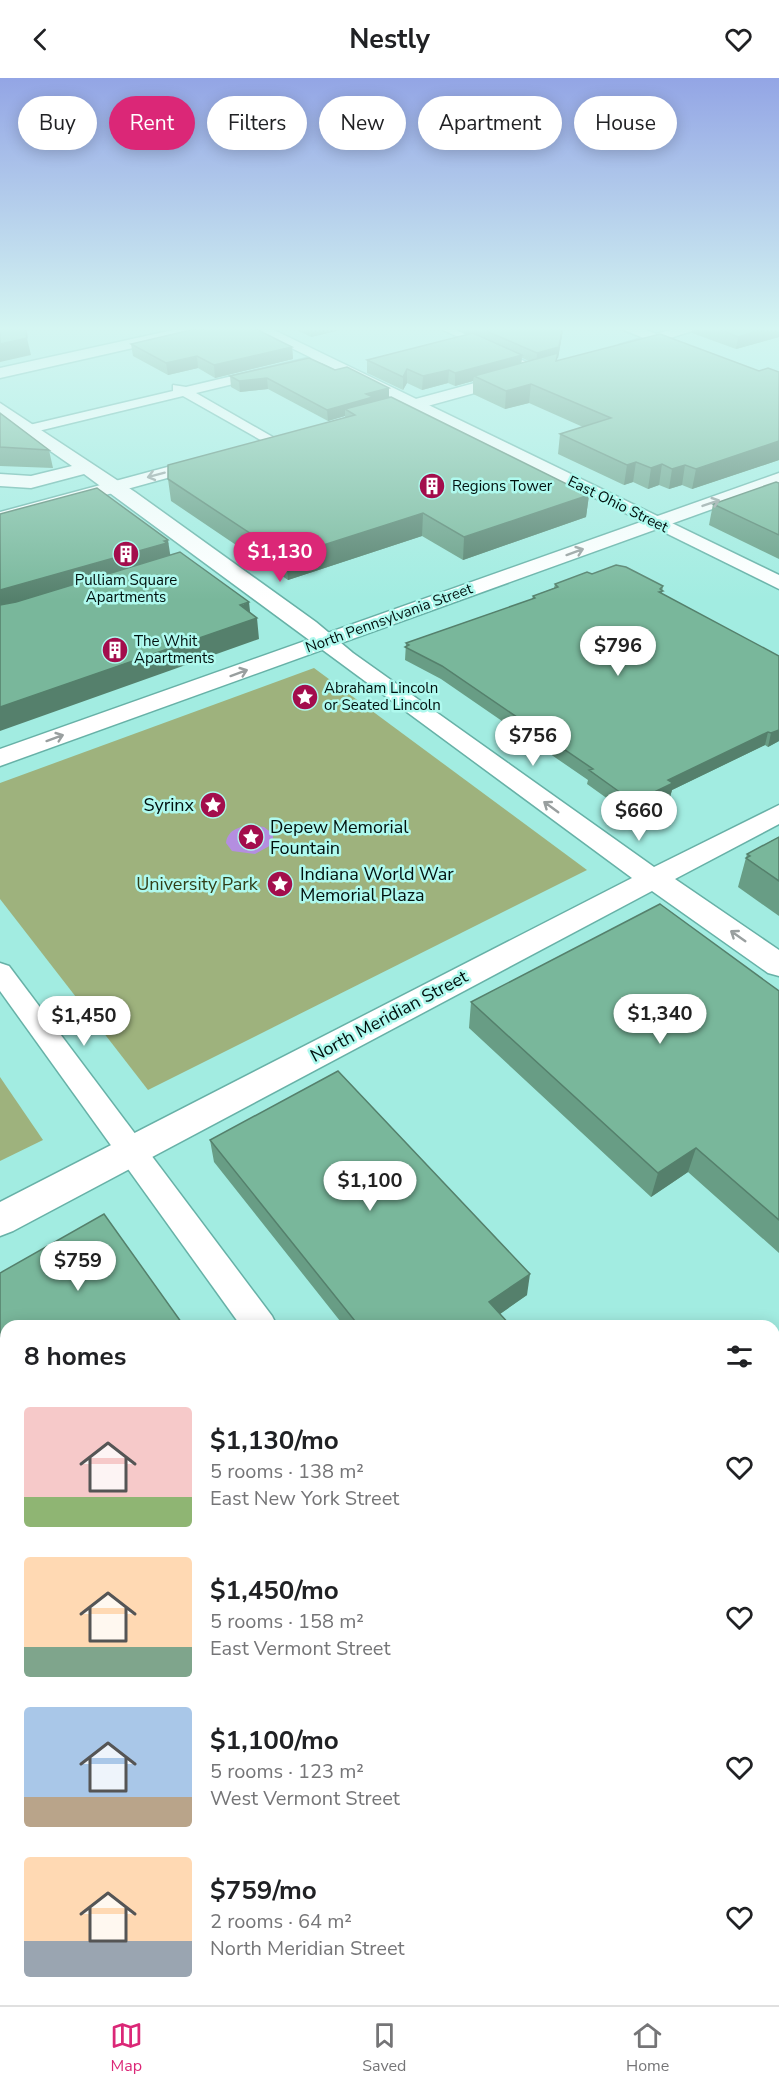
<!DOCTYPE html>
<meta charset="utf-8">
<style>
:root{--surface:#fff;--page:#f2f2f2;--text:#202124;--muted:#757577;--line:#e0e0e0;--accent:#db2777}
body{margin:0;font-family:"Nunito Sans",sans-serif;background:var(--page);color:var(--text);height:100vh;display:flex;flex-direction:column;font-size:22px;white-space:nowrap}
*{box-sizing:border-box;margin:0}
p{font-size:20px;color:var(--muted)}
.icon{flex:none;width:33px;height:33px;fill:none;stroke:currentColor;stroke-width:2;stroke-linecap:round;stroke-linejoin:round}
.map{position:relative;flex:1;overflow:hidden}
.panel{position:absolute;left:0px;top:1242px;width:780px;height:686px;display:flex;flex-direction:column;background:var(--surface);border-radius:18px 18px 0 0;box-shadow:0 3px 15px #0003}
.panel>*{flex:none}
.banner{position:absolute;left:18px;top:18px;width:744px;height:54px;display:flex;gap:12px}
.price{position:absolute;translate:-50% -51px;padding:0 14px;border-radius:21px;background:#fff;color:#222;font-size:20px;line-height:39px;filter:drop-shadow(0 2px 3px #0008)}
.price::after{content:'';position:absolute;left:50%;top:36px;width:18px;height:14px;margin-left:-9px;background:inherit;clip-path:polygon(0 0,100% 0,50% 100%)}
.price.on{background:var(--accent);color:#fff}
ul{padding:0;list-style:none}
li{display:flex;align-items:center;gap:18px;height:150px;padding:0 24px}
li span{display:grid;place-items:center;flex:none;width:168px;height:120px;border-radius:6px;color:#555}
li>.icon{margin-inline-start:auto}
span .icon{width:72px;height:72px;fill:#fffc;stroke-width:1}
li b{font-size:26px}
h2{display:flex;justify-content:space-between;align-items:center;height:72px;padding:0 24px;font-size:26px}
.tag{padding:0 21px;border-radius:27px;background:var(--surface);box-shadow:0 3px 15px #0003;font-size:21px;line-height:54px}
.tag.on{background:var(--accent);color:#fff}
header{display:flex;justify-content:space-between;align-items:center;height:78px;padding:0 24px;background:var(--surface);font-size:27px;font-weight:700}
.tabs{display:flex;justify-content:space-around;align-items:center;height:84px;border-top:2px solid var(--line);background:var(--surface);font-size:16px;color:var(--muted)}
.tabs a{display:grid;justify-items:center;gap:3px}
.tabs .on{color:var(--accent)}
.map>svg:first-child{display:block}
</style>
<header><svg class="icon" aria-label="back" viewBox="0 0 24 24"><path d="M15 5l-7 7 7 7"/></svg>Nestly<svg class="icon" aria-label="heart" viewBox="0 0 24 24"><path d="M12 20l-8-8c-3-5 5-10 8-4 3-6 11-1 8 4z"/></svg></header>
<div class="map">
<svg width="779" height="1927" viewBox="0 0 779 1927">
<rect width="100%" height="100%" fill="#a2ece1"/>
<!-- green -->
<g fill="#9eb27d">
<path d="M314,590L587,792L148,1012L0,821V705Z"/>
<path d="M0,999L43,1062L0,1083Z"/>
</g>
<!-- water -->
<path fill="#b48ee0" d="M249,747L264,749L273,756V766L255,776L232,773L226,765C227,753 238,749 249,747Z"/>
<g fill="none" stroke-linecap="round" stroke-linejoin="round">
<defs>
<path id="pedestrian" d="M443,252H456L546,293L537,295Z"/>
<g id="minor">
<path d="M321,277L325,278V284L196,315L278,362V368L273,369L183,318L30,355L23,351L25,348L173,313V307L186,309Z"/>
<path d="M0,885L9,888L272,1238L277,1248H241L0,913Z"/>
<path d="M0,1838L6,1840V1899L0,1897Z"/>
<path d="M774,1905L779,1911V1927H736L735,1922H774Z"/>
<path d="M6,1911V1922H48L51,1927H3L1,1922Z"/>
</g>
<path id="tertiary" d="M624,252H646L695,271L698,274L695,277H685Z"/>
<g id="secondary">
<path d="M173,252H202L195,256L0,300V290Z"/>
<path d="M255,252H274L779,497V511Z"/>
<path d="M0,325L135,414L316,544L353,575L654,789L779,727V746L675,801L779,872V898L768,895L652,813L13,1153L0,1158V1124L632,800L84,396L31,410L0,408V396L31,398L72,388L0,338Z"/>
<path d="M779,1640V1695L774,1697V1642Z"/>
<path d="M487,1922H549L547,1927H485Z"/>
</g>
<g id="primary">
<path d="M670,252H695L624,275L616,270L619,267Z"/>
<path d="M516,294L522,296L524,299L522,302L366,345L358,340L360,336Z"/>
<path d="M212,377L221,382L218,386L0,446V434Z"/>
<path d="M779,395V407L0,688V671Z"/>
</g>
</defs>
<!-- pedestrian casing -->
<use href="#pedestrian" stroke="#67b1a7" stroke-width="3"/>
<!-- minor casing -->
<use href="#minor" stroke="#67b1a7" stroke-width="3"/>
<!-- tertiary casing -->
<use href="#tertiary" stroke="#67b1a7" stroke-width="3"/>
<!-- secondary casing -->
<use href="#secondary" stroke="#67b1a7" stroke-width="3"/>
<!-- primary casing -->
<use href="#primary" stroke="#67b1a7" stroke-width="3"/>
<!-- pedestrian -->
<use href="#pedestrian" fill="#fff" fill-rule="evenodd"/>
<!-- minor -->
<use href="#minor" fill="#fff" fill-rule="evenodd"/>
<!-- tertiary -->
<use href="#tertiary" fill="#fff" fill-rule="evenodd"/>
<!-- secondary -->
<use href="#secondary" fill="#fff" fill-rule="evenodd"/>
<!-- primary -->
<use href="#primary" fill="#fff" fill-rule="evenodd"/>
</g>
<!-- wall -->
<g fill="#689d85" fill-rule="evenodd">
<path d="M297,252H340L311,259Z"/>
<path d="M458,252H563L558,280H557V283L779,294V382L692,411L682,407L669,411L659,407L648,411L633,404L624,407L558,376L560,356L583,349L529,325L505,331L473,316V303L455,308L448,305L422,312L407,305L403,312L367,295V282L467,257ZM522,280L529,283L521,285Z"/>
<path d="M692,252H779V259L736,271L692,255Z"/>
<path d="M131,266L292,269L293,281L215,300L198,290L168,297L133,278Z"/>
<path d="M309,280L589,417L586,439L463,482L422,458L288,502L171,423L168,401L345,339V338L328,343L268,311L240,314L231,309L230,298Z"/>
<path d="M0,335L49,372L53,390L0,388Z"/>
<path d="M779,405V481L709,447L713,426Z"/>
<path d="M592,496L663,508L662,515L779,663L768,669L765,667L672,712L670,719L638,735L630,732L626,734L587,706L588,702L441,601L405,582L406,565L532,521L533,518L554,510L555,506Z"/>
<path d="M779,759V838L738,809L747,776Z"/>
<path d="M779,913V1175L688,1094L651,1119L469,950L471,924Z"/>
<path d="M210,1062L527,1217L500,1236L511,1248H344L214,1084Z"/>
</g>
<!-- shaded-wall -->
<g fill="#55806c">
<path d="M311,252H340L311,259Z"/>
<path d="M562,252H563L558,280H557L556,293L536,286L537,275Z"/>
<path d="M760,252H779V259L736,271L738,259Z"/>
<path d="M27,260L31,277L0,284V266Z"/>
<path d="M292,269L293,281L215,300L214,287Z"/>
<path d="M522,277L521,290L474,298L473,303L455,308V295Z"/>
<path d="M197,278L198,290L168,297L166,285Z"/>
<path d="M407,291V305L403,312V299Z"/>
<path d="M449,292L448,305L422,312L423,298Z"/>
<path d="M267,300L268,311L240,314L239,303Z"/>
<path d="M531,306L529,325L505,331L506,313Z"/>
<path d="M389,310V321L345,331V338L328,343L327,332L366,316Z"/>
<path d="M779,363V382L692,411L696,391Z"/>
<path d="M636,384L633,404L624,407L627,387Z"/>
<path d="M662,386L659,407L648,411L651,390Z"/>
<path d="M685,387L682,407L669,411L672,391Z"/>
<path d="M589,417L586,439L463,482L464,459Z"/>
<path d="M423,435L422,458L288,502L286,479Z"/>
<path d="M168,462L171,482L0,535V512Z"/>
<path d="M249,524L251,542L257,540L259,561L0,653V629Z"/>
<path d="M779,652V663L768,669L771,655Z"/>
<path d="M768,654L765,667L672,712L670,719L638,735L640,721L668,702Z"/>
<path d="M632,718L630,732L626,734L628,720Z"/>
<path d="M696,1070L688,1094L651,1119L658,1095Z"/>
<path d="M530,1196L527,1217L487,1245L489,1224Z"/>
<path d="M0,1514L6,1523V1535L1,1525Z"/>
<path d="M6,1545V1572L0,1576V1550Z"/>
</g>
<!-- building -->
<g fill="#79b79b" stroke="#55806c" stroke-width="1.5">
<path d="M0,252H26L27,260L0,266Z"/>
<path d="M191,252H258L292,269L214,287L197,278L166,285L131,266Z"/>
<path d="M484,252H562L559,269L537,275Z"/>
<path d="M721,252H760L738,259Z"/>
<path d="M473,255L522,277L455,295L449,292L423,298L407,291L403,299L367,282Z"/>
<path d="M660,256L759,293L768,290L779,294V363L696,391L685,387L672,391L662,386L651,390L636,384L627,387L560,356L611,340L531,306L506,313L474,298L558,275L556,283Z"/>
<path d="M309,280L335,292L347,289L389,310L366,316L373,319L327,332L267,300L239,303L230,298Z"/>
<path d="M391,319L589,417L464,459L423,435L286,479L168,401V387L355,337L345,331Z"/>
<path d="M0,335L49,372L0,369Z"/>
<path d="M776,404L779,405V457L713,426Z"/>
<path d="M97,410L168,462L164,463L167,465L0,512V436Z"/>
<path d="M180,474L249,524L240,527L257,540L0,629V527L16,524Z"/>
<path d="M616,487L626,489L663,508L660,511L663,513L659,514L779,578V652L771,655L768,654L668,702L673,705L640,721L632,718L628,720L589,692L593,691L442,588L405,569L409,567L406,565L535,520L533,518L558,509L555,506L587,494L592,496Z"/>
<path d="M779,759V803L746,780L750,778L747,776Z"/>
<path d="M660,826L779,913V1142L696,1070L658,1095L471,924Z"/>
<path d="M338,993L530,1196L489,1224L511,1248H359L210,1062Z"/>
<path d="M104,1136L184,1248H6V1399L0,1387V1195Z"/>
<path d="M0,1514L2,1517L1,1525L6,1535V1545L0,1550Z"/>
</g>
<!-- one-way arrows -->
<defs><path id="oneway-shaft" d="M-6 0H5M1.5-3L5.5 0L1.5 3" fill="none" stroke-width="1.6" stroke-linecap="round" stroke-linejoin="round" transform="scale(1.5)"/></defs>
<g stroke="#999f9f">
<use href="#oneway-shaft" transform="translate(156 397) rotate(165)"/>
<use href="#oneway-shaft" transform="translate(711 425) rotate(-19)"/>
<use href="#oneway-shaft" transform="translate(575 474) rotate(-20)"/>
<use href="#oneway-shaft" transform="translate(239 595) rotate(-20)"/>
<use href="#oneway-shaft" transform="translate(55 660) rotate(-20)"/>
<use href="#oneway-shaft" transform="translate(551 729) rotate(-144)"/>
<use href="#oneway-shaft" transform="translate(738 858) rotate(-145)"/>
</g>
<!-- sky -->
<linearGradient id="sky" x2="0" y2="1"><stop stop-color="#93a5e5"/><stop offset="0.48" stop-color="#d5f6f2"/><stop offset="1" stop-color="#d5f6f2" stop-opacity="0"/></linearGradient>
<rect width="779" height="522" fill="url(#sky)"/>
<!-- icons -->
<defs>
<symbol id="building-disc" viewBox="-11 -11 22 22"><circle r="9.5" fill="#a30d4c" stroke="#aff9ee"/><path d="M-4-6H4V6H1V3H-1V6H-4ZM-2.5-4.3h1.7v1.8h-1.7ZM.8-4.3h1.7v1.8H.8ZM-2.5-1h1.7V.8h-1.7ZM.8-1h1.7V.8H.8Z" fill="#fff"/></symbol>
<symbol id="sight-disc" viewBox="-11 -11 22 22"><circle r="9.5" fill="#a30d4c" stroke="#aff9ee"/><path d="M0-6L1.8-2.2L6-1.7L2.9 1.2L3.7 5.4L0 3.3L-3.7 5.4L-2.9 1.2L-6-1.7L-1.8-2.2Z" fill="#fff"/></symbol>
</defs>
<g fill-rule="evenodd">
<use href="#building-disc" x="417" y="393" width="30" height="30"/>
<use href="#building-disc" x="111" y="461" width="30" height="30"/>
<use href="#building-disc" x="100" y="557" width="30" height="30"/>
<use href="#sight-disc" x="290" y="604" width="30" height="30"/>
<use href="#sight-disc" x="198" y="712" width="30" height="30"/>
<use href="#sight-disc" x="236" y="744" width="30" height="30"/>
<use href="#sight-disc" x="265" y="791" width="30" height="30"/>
</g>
<g text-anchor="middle" stroke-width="5" stroke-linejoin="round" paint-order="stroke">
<!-- far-poi labels -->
<g font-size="15" fill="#00100e" stroke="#aff9ee" text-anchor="start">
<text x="452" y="413">Regions Tower</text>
<text x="126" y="507" text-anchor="middle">Pulliam Square<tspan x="126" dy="17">Apartments</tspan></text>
<text x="134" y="568">The Whit<tspan x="134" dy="17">Apartments</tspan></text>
<text x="324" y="615">Abraham Lincoln<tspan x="324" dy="17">or Seated Lincoln</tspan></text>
</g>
<!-- far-street labels -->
<g font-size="15" fill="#00100e" stroke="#aff9ee">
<text transform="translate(618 426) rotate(26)" y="5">East Ohio Street</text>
<text transform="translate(389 540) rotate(-20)" y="5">North Pennsylvania Street</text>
</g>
<!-- poi labels -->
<g font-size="18" fill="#00100e" stroke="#aff9ee" text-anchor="start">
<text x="194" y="733" text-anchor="end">Syrinx</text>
<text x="270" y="755">Depew Memorial<tspan x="270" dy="21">Fountain</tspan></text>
<text x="300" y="802">Indiana World War<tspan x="300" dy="21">Memorial Plaza</tspan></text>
</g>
<!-- park labels -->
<g font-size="18" fill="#313d17" stroke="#aff9ee">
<text x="197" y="812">University Park</text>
</g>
<!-- street labels -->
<g font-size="18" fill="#00100e" stroke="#aff9ee">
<text transform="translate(389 938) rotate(-28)" y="6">North Meridian Street</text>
</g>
</g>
</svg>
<b class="price on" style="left:280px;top:505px">$1,130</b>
<b class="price" style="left:618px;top:599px">$796</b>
<b class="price" style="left:533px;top:689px">$756</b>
<b class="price" style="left:639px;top:764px">$660</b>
<b class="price" style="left:660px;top:967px">$1,340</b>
<b class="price" style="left:84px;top:969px">$1,450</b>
<b class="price" style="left:370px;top:1134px">$1,100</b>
<b class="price" style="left:78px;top:1214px">$759</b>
<div class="banner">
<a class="tag">Buy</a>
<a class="tag on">Rent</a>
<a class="tag">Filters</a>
<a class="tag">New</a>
<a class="tag">Apartment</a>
<a class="tag">House</a>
</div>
<section class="panel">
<h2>8 homes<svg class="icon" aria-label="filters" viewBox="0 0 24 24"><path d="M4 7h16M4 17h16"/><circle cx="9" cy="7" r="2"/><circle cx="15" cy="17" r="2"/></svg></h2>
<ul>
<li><span style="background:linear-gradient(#f6c9c9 75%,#8fb573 0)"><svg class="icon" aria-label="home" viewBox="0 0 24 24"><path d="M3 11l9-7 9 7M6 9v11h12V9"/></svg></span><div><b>$1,130/mo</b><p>5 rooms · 138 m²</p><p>East New York Street</p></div><svg class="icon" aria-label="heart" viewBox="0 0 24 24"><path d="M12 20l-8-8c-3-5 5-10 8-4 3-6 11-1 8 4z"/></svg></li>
<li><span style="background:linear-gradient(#ffd9b3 75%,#7fa58c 0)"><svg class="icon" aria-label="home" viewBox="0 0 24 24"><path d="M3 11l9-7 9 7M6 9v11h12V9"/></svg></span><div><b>$1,450/mo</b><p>5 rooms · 158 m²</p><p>East Vermont Street</p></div><svg class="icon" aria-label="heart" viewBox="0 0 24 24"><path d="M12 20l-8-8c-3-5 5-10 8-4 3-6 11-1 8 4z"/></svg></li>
<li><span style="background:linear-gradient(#a9c7e8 75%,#b9a48a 0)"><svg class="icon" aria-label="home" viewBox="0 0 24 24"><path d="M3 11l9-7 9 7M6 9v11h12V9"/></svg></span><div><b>$1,100/mo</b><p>5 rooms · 123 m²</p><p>West Vermont Street</p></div><svg class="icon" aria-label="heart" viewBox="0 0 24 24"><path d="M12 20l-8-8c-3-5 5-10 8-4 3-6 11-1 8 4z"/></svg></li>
<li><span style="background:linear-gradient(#ffd9b3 70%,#9aa5b1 0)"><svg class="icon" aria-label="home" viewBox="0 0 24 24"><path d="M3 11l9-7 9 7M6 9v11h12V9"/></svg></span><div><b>$759/mo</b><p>2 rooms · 64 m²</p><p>North Meridian Street</p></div><svg class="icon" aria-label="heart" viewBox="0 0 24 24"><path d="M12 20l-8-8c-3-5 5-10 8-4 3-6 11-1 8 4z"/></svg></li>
</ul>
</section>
</div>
<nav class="tabs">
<a class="on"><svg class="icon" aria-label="map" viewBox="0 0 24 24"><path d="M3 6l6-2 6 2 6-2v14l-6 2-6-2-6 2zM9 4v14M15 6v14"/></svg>Map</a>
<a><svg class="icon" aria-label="saved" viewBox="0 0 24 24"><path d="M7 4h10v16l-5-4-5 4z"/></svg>Saved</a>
<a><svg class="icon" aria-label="home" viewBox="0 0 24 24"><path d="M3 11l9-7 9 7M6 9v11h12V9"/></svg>Home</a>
</nav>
